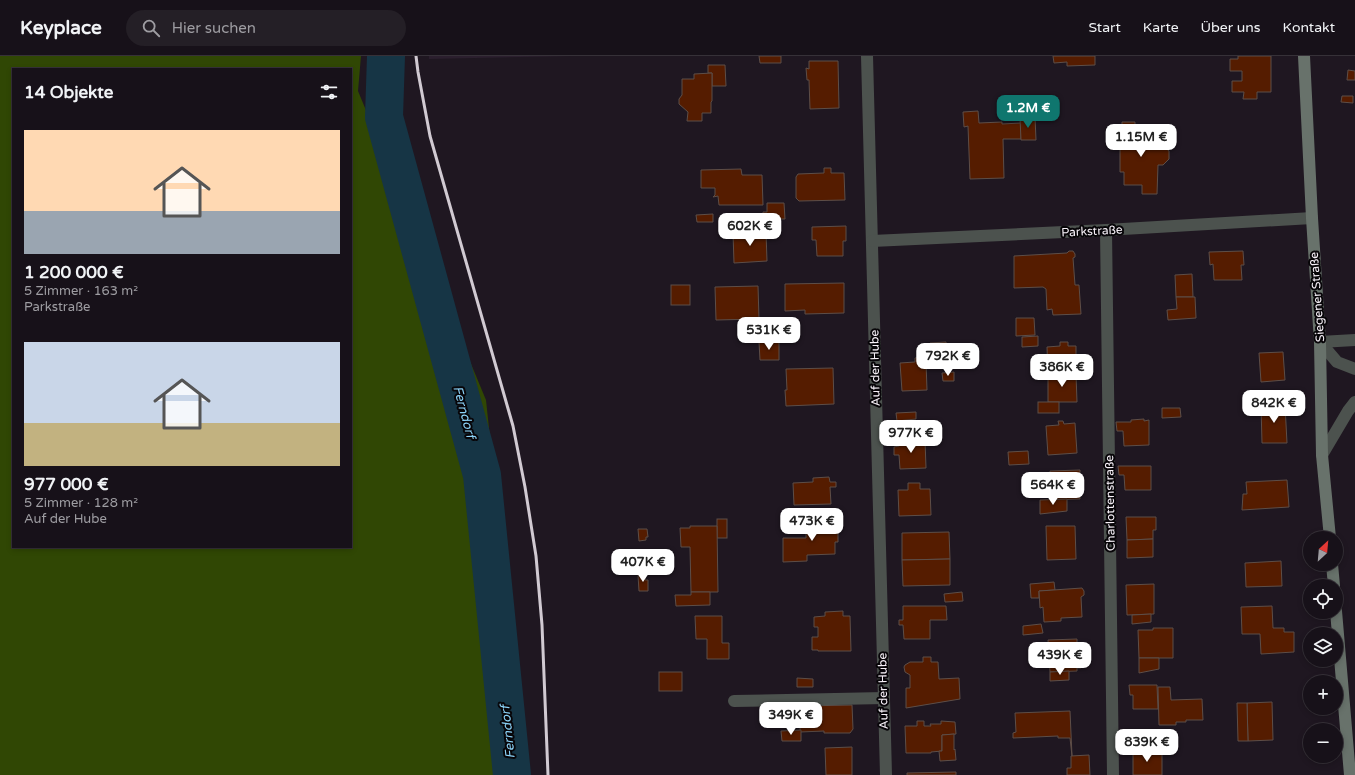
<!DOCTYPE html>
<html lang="de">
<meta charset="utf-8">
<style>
:root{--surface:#171119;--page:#241f26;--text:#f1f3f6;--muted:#9e9da2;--line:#363138;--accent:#0f766e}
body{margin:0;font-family:"Varela Round",sans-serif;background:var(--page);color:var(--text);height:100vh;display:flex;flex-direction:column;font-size:15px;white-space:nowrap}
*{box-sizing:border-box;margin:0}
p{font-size:13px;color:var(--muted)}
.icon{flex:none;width:22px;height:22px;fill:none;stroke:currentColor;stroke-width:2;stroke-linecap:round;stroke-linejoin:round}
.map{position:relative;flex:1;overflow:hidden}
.side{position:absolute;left:12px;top:12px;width:340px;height:480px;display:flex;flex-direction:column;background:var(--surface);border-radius:0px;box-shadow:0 2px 6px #0003,0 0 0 1px var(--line)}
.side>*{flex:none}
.needle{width:26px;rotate:26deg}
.controls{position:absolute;left:1303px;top:475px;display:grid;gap:8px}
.controls a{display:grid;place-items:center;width:40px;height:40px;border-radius:50%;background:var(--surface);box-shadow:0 2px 6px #0003,0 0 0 1px var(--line);font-size:20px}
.price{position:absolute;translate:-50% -34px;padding:0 9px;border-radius:8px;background:#fff;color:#222;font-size:13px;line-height:26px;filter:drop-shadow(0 1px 2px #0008)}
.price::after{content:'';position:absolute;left:50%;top:24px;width:12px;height:9px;margin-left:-6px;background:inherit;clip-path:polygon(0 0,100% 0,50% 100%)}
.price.selected{background:var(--accent);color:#fff}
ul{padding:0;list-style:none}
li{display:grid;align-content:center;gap:8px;height:212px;padding:0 12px}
li span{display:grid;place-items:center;height:124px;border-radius:0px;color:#555}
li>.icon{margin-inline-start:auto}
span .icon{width:72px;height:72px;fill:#fffc;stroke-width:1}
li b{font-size:17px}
h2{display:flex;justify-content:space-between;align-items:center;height:48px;padding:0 12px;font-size:17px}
header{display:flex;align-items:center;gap:24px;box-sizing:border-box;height:56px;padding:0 20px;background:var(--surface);border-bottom:1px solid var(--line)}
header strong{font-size:19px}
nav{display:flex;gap:22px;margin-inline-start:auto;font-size:14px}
.search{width:280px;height:36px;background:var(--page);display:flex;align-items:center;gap:10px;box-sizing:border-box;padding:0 14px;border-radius:22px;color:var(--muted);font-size:15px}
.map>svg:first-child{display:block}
</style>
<header>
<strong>Keyplace</strong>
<div class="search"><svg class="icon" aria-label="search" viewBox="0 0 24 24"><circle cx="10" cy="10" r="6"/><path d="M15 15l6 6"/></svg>Hier suchen</div>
<nav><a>Start</a><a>Karte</a><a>Über uns</a><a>Kontakt</a></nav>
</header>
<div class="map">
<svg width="1355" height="719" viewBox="0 0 1355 719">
<rect width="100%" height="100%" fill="#1f1721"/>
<!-- built -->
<path fill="#2b1f2e" d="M429,0H572L429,3Z"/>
<!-- forest -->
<path fill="#304704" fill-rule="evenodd" d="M0,0H361L358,35L486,344L526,719H0ZM13,13H351V491H13Z"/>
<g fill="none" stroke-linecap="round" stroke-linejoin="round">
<!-- river -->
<path stroke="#163545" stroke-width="38" d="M386,0L384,61L482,419L512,719"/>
</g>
<!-- building -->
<g fill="#551c00" stroke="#5d4e48">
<path d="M759,0H781V7H760Z"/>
<path d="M1053,0H1095V9L1067,10V6L1054,7Z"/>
<path d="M1238,0H1271V36H1257V43H1243L1244,36H1232V25H1242V15H1230V3H1238Z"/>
<path d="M809,5H838L839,52L810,53L809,24H807L806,12L809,13Z"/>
<path d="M708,9H725L726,30H712V17H708Z"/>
<path d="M1348,14L1355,15V24H1347Z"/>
<path d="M712,17V45L711,46V57H702V65H687L688,56L679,48V43L682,39V23H694V18Z"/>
<path d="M1342,40H1353V47L1341,46Z"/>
<path d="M978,55L979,67L1002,66V68L1021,67V83H1003L1004,122L970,123L968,70L964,71L963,56Z"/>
<path d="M1035,61L1036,84H1021L1020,62Z"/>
<path d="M1122,66H1135V74L1156,73L1157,90H1163L1169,95V103L1163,109H1158L1157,138H1142V129H1124V116H1120V87L1122,88Z"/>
<path d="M824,112H831V117H844L845,144L799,145L796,142V121L798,118L824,117Z"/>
<path d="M741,113L742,119H762L763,149H719L718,140L713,141L715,139V132H701V114Z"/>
<path d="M767,147H784L785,163H763V156H767Z"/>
<path d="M713,158V166H697L696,159Z"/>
<path d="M846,170V185H843V200H817L816,184H812V171Z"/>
<path d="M766,176L767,205L734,207L733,177Z"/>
<path d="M1069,195H1073L1075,198V201L1073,202L1075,229H1079L1081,258L1053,259L1052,253L1047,254L1046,233L1043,231L1014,232V200L1067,197Z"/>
<path d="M1243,195L1244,209H1241L1242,224H1214L1213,208L1210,209L1209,196Z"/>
<path d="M1192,218L1193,241H1176L1175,219Z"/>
<path d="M844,227V257L805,258V254L785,255V228Z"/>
<rect x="671" y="229" width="19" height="20"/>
<path d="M758,230L759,263L716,264L715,231Z"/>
<path d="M1176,241H1195L1196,262L1168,264L1167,254L1177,253Z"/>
<path d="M1016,262H1034L1035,279L1016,280Z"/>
<path d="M1038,280V290L1022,291V281Z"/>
<path d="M779,285V304H760L759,286Z"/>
<path d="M946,286L947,294L930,295V287Z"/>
<path d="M1060,286H1068V290H1076V318H1048L1047,291L1060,290Z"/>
<path d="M1283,296L1285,324L1261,326L1259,297Z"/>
<path d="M921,301V306H926L927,334L902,335L900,307L915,306V302Z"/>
<path d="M833,312L834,348L786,350L785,334H787L786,313Z"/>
<path d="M954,316V325H943L942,317Z"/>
<path d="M1048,318H1076L1077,346H1048Z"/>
<rect x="1038" y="346" width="21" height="11"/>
<path d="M1285,349L1287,387H1262L1261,350Z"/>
<path d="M1162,352H1180L1181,361L1162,362Z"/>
<path d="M916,356V363L897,365L896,357Z"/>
<path d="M1144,363V365L1149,364V389L1124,390L1123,375H1117L1116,366H1131V364Z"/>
<path d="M1058,365H1063L1064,368L1075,367L1077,397L1048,399L1046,370L1059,369Z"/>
<path d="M898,384H925L926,412L900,413L899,399H894V391L899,390Z"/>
<path d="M1028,395L1029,408L1009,409L1008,396Z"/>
<path d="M1118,410H1151V434H1125L1124,419H1119Z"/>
<path d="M1080,414V443L1051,444L1050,415Z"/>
<path d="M829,421L830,426H836V431H830L831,448L794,449L793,427L813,426V422Z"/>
<path d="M1287,424L1289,451L1242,454L1243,438H1247L1246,426Z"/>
<path d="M908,427H920V433H930L931,459L899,460L898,434H908Z"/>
<path d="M1067,443V455L1040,458V444Z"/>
<path d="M1126,461H1156V474H1153V483L1127,484Z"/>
<rect x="717" y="463" width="10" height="19"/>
<path d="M835,465V474H838V486H835V498L807,499V505L783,506V482H806V466Z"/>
<path d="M690,470H717L718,536H691L690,491H681L680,472H690Z"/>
<path d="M1046,470H1075L1076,503L1047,504Z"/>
<path d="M638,473H647L648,481H646V484L639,485Z"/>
<path d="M949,476L950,503L902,504V477Z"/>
<path d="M1153,483V501L1127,502V484Z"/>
<path d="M950,503V529L903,530L902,504Z"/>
<path d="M1281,505L1282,530L1246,531L1245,507Z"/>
<path d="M638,519H645V524H648V535H639Z"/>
<path d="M1054,526L1055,534L1039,535V542H1031L1030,528Z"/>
<path d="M1154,528V558L1127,559L1126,529Z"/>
<path d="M1082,532L1084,535V539L1081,541L1082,561L1061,562V565L1044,566L1043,551L1040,552L1039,535Z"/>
<path d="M691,536H710V549L676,550L675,539H691Z"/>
<path d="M962,536L963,545L945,546L944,538Z"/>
<path d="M903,550H946L947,564H930V583H904L903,569H899V564H903Z"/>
<path d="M1272,550L1273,572H1284V576H1294V596L1261,598L1260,578H1242L1241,551Z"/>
<path d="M843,555V560H850L851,595H818V594H812V581H818V571H814V561L825,560V556Z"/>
<path d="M1151,558V566L1132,568V559Z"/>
<path d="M695,560H722V587H729V603H707V583H696Z"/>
<path d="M1041,568L1043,577L1023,579V570Z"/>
<path d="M1153,572H1173V602H1139L1138,574H1153Z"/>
<path d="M1077,583V599H1080L1081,612H1077V615L1050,616L1048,584Z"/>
<path d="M923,601H931V606H938L939,623L959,622L960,643L906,652V632H910V619L905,616L904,611L905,609L910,606H923Z"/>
<path d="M1139,602H1159V613L1139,617Z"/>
<path d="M1069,615V624L1050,625V616Z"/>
<rect x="659" y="616" width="23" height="19"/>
<path d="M797,622L813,623V631H797Z"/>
<path d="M1129,629H1157L1158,653H1133V639H1130Z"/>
<path d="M1158,631H1170L1171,644L1202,643L1203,664H1186V666H1176V669H1159Z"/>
<path d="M1272,646L1273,684L1248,685L1247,647Z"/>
<path d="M1237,647H1247L1248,685H1238Z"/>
<path d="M852,649L853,673L850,677H824V675L800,676V650Z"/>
<path d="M1070,655L1072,700L1070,682H1058V680L1013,682V677L1016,676L1015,657Z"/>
<path d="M917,665H924V670H931L930,668H941V665L955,666L956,678L942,679V695L931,696V697H906L905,670H917Z"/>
<path d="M801,674V685H782L781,675Z"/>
<path d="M954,678V694L955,693L956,704L940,705L939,695H942V679Z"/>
<path d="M852,691V719H826L825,692Z"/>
<path d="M1144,692H1150V697H1162V719H1133V697H1144Z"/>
<path d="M1089,699L1090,719H1067V712H1071V700Z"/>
<path d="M956,716V719H907V717Z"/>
</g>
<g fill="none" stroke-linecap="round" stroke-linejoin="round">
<!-- service -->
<path stroke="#4c524e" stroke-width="12" d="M734,645L884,642"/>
<!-- minor -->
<g stroke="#4c524e" stroke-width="12">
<path d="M867,0L886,719"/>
<path d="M1106,174L1113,719"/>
<path d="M872,185L1106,174L1312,162"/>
</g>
<!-- tertiary -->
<g stroke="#4c524e" stroke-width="12">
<path d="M1320,286L1337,306L1355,313"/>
<path d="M1320,286L1355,284"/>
<path d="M1322,399L1348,355L1355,346"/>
</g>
<!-- secondary -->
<g stroke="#68726b" stroke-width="12">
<path d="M1304,0L1312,162L1320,286L1322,399L1330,482"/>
<path d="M1332,508L1334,530"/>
<path d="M1336,555L1350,719"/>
</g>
<!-- rail -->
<path stroke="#d1cad2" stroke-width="3" d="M416,0L418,16L430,80L513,370L525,431L536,500L542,569L548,719"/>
</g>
<g text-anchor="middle" stroke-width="4" stroke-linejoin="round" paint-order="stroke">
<!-- street labels -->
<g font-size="12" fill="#f7f1f8" stroke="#070508">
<text transform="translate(1092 175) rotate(-3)" y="4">Parkstraße</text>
<text transform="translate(1317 241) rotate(-94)" y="4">Siegener Straße</text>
<text transform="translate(875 312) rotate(-91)" y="4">Auf der Hube</text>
<text transform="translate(1110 447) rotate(-91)" y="4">Charlottenstraße</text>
<text transform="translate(883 635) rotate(-91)" y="4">Auf der Hube</text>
</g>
<!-- water labels -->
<g font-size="13" font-style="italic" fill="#8bd2f7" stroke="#070508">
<text transform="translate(465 356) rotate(75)" y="5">Ferndorf</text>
<text transform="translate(507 676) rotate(-96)" y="5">Ferndorf</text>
</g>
</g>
</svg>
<div class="controls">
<a><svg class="needle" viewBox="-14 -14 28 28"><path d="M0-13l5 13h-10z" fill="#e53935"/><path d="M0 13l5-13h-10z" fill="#9e9da2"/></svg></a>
<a><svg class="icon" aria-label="locate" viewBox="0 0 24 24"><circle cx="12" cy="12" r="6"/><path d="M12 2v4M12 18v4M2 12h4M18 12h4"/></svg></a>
<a><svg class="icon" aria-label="layers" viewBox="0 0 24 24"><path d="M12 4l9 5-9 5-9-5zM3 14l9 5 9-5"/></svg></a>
<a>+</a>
<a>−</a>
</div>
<b class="price selected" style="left:1028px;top:73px">1.2M €</b>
<b class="price" style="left:1141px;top:102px">1.15M €</b>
<b class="price" style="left:750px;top:191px">602K €</b>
<b class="price" style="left:769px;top:295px">531K €</b>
<b class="price" style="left:948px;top:321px">792K €</b>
<b class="price" style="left:1062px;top:332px">386K €</b>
<b class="price" style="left:1274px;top:368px">842K €</b>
<b class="price" style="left:911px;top:398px">977K €</b>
<b class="price" style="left:1053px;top:450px">564K €</b>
<b class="price" style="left:812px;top:486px">473K €</b>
<b class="price" style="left:643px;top:527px">407K €</b>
<b class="price" style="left:1060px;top:620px">439K €</b>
<b class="price" style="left:791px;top:680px">349K €</b>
<b class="price" style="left:1147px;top:707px">839K €</b>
<section class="side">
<h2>14 Objekte<svg class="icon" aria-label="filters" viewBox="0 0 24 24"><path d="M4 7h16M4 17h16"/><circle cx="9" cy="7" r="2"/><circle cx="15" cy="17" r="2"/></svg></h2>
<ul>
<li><span style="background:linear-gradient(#ffd9b3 65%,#9aa5b1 0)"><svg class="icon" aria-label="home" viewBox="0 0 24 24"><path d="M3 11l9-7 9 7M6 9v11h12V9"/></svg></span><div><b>1 200 000 €</b><p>5 Zimmer · 163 m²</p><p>Parkstraße</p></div></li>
<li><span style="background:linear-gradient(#c9d6e8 65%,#c2b280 0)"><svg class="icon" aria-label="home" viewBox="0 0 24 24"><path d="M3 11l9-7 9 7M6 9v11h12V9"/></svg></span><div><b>977 000 €</b><p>5 Zimmer · 128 m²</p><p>Auf der Hube</p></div></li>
</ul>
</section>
</div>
